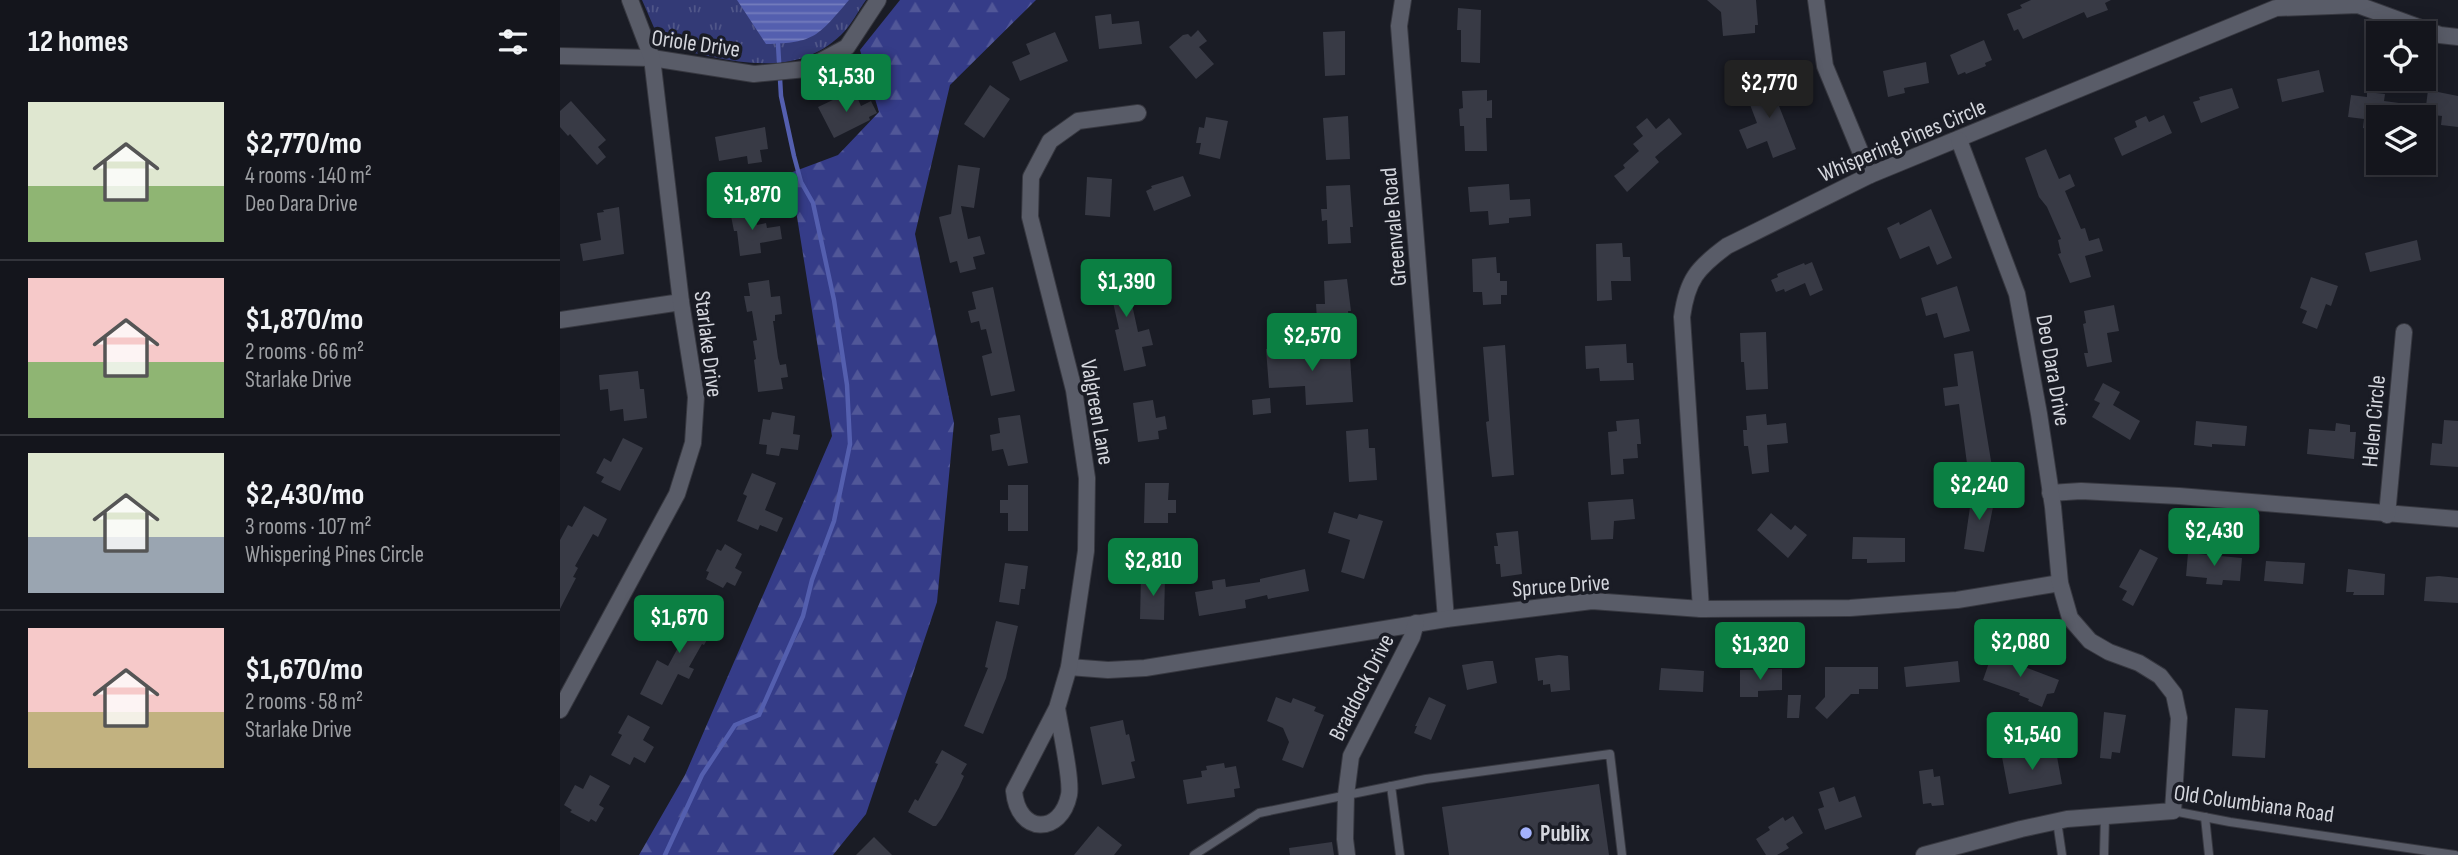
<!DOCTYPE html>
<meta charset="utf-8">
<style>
:root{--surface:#14151c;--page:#1d1e25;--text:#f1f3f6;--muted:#9d9fa3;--line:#33343b;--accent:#0b8043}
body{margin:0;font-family:"Sofia Sans Condensed",sans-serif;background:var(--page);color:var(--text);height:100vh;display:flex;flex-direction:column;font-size:26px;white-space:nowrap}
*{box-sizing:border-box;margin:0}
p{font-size:23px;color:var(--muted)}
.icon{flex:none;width:38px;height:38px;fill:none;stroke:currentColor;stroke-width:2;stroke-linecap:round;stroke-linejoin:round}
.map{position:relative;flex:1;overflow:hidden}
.drawer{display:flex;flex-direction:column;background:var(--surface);width:560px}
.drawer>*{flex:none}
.fabs{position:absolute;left:1806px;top:21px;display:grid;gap:14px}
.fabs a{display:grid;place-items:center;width:70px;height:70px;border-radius:0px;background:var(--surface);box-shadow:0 4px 18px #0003,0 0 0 2px var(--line);font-size:35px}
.price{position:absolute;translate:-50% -60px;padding:0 16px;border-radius:7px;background:var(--accent);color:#fff;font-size:23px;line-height:46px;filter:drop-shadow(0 2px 4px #0008)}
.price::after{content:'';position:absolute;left:50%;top:42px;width:21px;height:16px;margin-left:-10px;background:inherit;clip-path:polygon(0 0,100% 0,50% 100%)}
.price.on{background:#222;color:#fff}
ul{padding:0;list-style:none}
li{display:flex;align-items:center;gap:21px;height:175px;padding:0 28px}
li+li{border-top:2px solid var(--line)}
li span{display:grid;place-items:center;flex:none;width:196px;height:140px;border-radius:0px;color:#555}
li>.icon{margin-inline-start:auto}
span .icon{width:84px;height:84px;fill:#fffc;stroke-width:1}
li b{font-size:30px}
h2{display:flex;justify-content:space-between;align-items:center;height:84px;padding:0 28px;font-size:30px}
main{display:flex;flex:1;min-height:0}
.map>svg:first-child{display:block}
</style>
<main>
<section class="drawer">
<h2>12 homes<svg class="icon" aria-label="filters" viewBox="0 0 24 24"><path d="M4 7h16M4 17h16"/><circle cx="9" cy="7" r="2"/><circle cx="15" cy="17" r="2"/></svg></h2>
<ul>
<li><span style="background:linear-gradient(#dfe7d0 60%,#8fb573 0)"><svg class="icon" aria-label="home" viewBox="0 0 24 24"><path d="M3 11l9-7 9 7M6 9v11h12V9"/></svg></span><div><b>$2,770/mo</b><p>4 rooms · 140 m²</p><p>Deo Dara Drive</p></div></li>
<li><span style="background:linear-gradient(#f6c9c9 60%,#8fb573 0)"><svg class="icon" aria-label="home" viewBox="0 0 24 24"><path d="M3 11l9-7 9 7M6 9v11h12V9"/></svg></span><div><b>$1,870/mo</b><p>2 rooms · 66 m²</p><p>Starlake Drive</p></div></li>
<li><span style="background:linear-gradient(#dfe7d0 60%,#9aa5b1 0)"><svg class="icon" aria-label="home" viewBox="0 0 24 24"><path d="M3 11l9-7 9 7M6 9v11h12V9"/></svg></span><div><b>$2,430/mo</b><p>3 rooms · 107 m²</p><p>Whispering Pines Circle</p></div></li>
<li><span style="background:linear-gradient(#f6c9c9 60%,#c2b280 0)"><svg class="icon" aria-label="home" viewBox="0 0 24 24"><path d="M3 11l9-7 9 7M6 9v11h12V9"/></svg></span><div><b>$1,670/mo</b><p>2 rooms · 58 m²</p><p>Starlake Drive</p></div></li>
</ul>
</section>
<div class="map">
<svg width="1898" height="855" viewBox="0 0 1898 855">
<defs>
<pattern id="grass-tufts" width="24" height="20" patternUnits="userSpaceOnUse" patternTransform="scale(1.75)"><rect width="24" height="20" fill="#333a76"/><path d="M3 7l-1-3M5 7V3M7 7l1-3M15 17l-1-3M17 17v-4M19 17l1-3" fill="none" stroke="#505689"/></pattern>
<pattern id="forest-firs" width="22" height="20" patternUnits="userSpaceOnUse" patternTransform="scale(1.75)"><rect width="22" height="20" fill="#353c88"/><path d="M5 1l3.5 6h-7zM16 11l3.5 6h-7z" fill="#515798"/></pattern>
<pattern id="water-rules" width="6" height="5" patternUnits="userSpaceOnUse" patternTransform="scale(1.75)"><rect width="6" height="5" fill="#545faf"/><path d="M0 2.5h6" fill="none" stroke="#747dbd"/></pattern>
</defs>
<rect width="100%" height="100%" fill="#1a1c25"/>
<!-- grass -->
<path fill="url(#grass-tufts)" d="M82,0H306C298,11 291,26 281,35C231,83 162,58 102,46Z"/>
<!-- forest -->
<path fill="url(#forest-firs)" d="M340,0H476L390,85L355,234L394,423L377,602L306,814L273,855H79L125,775L272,436L230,173L278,155L319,112L300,50Z"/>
<!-- water -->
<path fill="url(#water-rules)" d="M177,0H289C258,36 255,43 206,44Z"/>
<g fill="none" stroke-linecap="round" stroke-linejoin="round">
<!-- stream -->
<path stroke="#545faf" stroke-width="4.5" d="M105,855L142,775L175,725L199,715L243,616L252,580L274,521L290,444L287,385L274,300L253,203L241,182L234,156L221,96L218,44"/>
</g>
<!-- building -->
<g fill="#383a45">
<path d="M1147,0H1196L1198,25H1195V33L1163,36L1161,12Z"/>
<path d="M1471,0H1551L1545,3L1548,10L1527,18L1524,12L1463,39L1458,29L1454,31L1447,14L1462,8L1460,5Z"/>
<path d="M898,8L921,10L920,63L901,62V30H897Z"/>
<path d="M551,14L552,24L579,21L582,44L539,49L535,16Z"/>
<path d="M638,30L647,41L639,47L654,64L636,79L609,47L623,35L628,34L631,37Z"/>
<path d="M785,31V75L765,76L763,32Z"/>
<path d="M495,32L508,61L460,81L452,62L470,54L466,44Z"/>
<path d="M1424,40L1432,60L1425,63L1426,66L1406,74L1405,72L1398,75L1390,55Z"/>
<path d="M1366,62L1369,83L1344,88L1345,93L1328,97L1323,71Z"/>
<path d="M1759,70L1764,92L1722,102L1717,79Z"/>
<path d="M1222,80L1230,101L1219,106L1236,149L1213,158L1207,141L1187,149L1179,130L1197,123L1186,94Z"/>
<path d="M430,85L450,99L424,138L404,124Z"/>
<path d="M1672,88L1679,108L1641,123L1633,102L1640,100L1639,97Z"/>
<path d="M294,90L301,106L311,101L317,113L309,117L310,120L274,138L258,107Z"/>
<path d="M927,90V101L932,100V118H926L927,151H905L904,126H900L899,109L903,108L902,91Z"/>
<path d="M1868,90L1898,96V127L1881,125L1882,116L1865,114Z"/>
<path d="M1807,92L1825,94L1824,101L1839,103L1837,117H1818V131L1803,128L1804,119L1788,117L1791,95L1807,97Z"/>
<path d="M11,101L46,140L38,147L46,157L37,165L10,134L8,136L0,127V111Z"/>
<path d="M1604,115L1612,133L1562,156L1554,138L1577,127L1575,121L1586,116L1589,122Z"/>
<path d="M788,116L790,159L766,160L763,118Z"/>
<path d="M646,117L668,121L660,159L639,154L641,143H636L639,127L644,128Z"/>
<path d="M1087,118L1096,129L1109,118L1122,134L1095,157L1099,162L1067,192L1054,176L1065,168L1063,165L1079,151L1073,144L1083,136L1076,127Z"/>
<path d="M205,127L208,149L200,150L202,162L188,164L187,156L159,161L155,137Z"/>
<path d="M1486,149L1499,179L1510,174L1515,186L1505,191L1521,229L1525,228L1529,241L1539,238L1543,251L1525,256L1531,277L1510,283L1498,254L1501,253L1498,240L1501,239L1487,207L1479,197L1465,158Z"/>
<path d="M398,165L420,168L414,208L401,206L408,239L420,236L425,254L413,257L416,269L400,273L397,261L390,263L379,217L391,214Z"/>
<path d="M623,176L631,196L594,211L586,191L592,188L591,186Z"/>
<path d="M527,177L552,179L550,217L525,215Z"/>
<path d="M949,184L950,200L970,199L971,216L949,218V223L929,225L928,211L910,212L908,187Z"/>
<path d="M790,185L793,227H790L791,243L768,244L767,220L762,221L761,209H767L766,186Z"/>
<path d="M59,207L64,254L23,261L20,244L41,240L37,213L44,212L43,210Z"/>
<path d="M194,207L197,225L206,223L207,228L220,226L222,239L200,243L201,253L180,256L177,231H174L170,211Z"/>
<path d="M1371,209L1392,258L1377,265L1369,246L1340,259L1327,228L1339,222L1340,225Z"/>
<path d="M1857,240L1861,260L1810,272L1805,253Z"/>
<path d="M1062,243L1063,257H1070L1071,281H1051L1052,300L1037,301L1036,244Z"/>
<path d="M936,257L937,273H940V281H947V295H941V304L923,305L922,292H913L912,259Z"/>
<path d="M1252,262L1263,290L1250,296L1245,283L1225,292L1224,289L1216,292L1211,280L1218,277L1217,274L1244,263L1245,265Z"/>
<path d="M563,263L578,332L589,329L593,345L582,347L586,366L564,371L555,330L559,329L550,289L546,286L541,268Z"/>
<path d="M1751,277L1778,286L1771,306L1766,304L1757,329L1742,323L1747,311L1740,308Z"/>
<path d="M787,279L791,311H788L789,319L757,320L756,304H765L764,281Z"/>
<path d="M209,280L211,297L220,296L222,314L215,315V321H213L218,358L220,365L226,364L228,377L221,378L223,389L198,392L194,360L196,359L193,341L197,340L192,311L187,312L184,296H190L188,283Z"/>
<path d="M1397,286L1410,331L1384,338L1377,313L1366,316L1361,298Z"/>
<path d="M433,287L455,391L431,396L422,356L432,353L426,329L421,330L419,321L411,323L408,311L416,309L412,292Z"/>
<path d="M1554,305L1559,331L1547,333L1552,362L1527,367L1524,353H1528L1523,324L1526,323L1524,311Z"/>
<path d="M1206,332L1208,389L1186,390L1184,362H1181L1180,333Z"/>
<path d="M1066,344L1067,363H1073L1074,380L1040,381L1039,368L1026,369L1025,346Z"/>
<path d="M774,345L775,358L790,357L793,402L746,405L745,386L709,388L706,349Z"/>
<path d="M945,345L954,475L932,477L926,422L929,421L923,347Z"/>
<path d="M1413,351L1432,467L1408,471L1399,404L1385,406L1383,388L1398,386L1394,354Z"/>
<path d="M78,371L80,389H84L87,418L64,421L63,409L50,411L48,389L40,390L39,375Z"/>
<path d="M1543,383L1560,392L1553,405L1580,421L1570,440L1532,417L1540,403L1534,400Z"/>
<path d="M710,398L711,413L693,415L692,400Z"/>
<path d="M593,400L596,418L605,416L607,429L598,431L599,439L578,442L573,403Z"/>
<path d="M212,412L235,416L233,434L240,435L238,450L221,448L219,456L206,454L207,445L199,444L203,419L210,420Z"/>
<path d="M1206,414L1207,425L1226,423L1228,443L1207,445L1209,472L1192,474L1188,446H1184L1183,430H1187L1186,416Z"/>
<path d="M460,415L468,463L448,466L443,449L432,451L430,435L440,433L438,418Z"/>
<path d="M1079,419L1081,444H1077L1078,458L1063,459L1064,474L1051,475L1048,432L1057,431L1056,421Z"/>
<path d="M1884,420L1898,421V467L1870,465L1872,443L1882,444Z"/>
<path d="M1636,421L1687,426L1685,446L1652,444V447L1634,445Z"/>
<path d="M1776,423L1790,425V432H1796L1794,459L1747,454L1749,429L1775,431Z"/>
<path d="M808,429L809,448H815L817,480L789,482L786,431Z"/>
<path d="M63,438L83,448L60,491L41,482L44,477L36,473L44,458L51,462Z"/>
<path d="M192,473L216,483L205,510L223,518L217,532L200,525L198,530L177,521L187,496L183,494Z"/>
<path d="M585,483H609L608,500H616V513H608V523H584Z"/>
<path d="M448,485H468V531H448V513H440V500H448Z"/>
<path d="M1412,493L1435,497L1424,552L1404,549Z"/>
<path d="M1073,499L1075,519L1054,521L1053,539L1031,540L1028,502Z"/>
<path d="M24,506L47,519L38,537L33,534L15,566L18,568L13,577L16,578L0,609V540L8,525L12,527Z"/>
<path d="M774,512L797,519L799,514L823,521L804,579L781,572L790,540L768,533Z"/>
<path d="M1211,513L1231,530L1235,525L1247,535L1228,558L1197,530Z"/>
<path d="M958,531L962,574L941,577L940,564H936L934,546H938L936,533Z"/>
<path d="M1293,537L1345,538V562L1307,563V559H1292Z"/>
<path d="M165,544L182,554L175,568L182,572L175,586L167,582L163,588L146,579L149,572L146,571L157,549L161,551Z"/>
<path d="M1580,549L1598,558L1573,606L1562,600L1567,591L1559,587Z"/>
<path d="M1628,553L1682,558L1680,581L1663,580L1662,585L1646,584L1647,578L1626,576Z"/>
<path d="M1706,561L1745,563L1743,584L1704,581Z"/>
<path d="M445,563L468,566L465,589H461L459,605L439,602Z"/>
<path d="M745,569L749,591L708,599L707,595L685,600L686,608L639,616L635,592L653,589L652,581L665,579L666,587L700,582V579Z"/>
<path d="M1788,569L1825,574L1824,595H1793L1794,592H1786Z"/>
<path d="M581,576L605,577L604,620L580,619Z"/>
<path d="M1879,576L1898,578V603L1864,601L1866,577Z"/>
<path d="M130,601L150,611L141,628L151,633L144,645L142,644L129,667L134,669L129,679L118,674L102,705L80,694L97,660L108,666L121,642L115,639L124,622L120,620Z"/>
<path d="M436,621L458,626L446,678L423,734L404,726L428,668L425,667Z"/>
<path d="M1433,651L1453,659L1452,662L1499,680L1494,693L1487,694L1482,707L1468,701L1469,699L1459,695L1460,693L1423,680Z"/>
<path d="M999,655L1008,656L1010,690L991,692L990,684L983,685V680L978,681L975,658Z"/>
<path d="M926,661H933L937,683L907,690L902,665Z"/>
<path d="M1398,661L1400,682L1346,687L1344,667Z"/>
<path d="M1265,667H1318V689H1299V694H1291L1267,719L1255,708L1265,697Z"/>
<path d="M1101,668L1144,671L1143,692L1099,690Z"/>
<path d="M1222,669V690L1198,691V697H1180V670Z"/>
<path d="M1228,695H1241L1239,718H1227Z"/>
<path d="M716,697L731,703L733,698L756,707L754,711L764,715L743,768L722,760L729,742L723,728L707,721Z"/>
<path d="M869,697L886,705L871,740L854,733L857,726H855Z"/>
<path d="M1675,708L1708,710L1705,758L1672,756Z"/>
<path d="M1544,712L1566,715L1560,753L1552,752L1551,759L1540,758Z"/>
<path d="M68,715L90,727L83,740L94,747L85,763L74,757L70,765L51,755L62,735L58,733Z"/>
<path d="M563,720L566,735L569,734L575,761L571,762L575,778L542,785L530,727Z"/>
<path d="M382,750L407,764L401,774L404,776L399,787L382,818L376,826H373L348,812L355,799L358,801L378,764L375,763Z"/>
<path d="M1496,751L1502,784L1449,794L1442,757L1460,754L1461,758Z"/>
<path d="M664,763L665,768L676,766L680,788L674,789L675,797L627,804L623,780L642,777L641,771L647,770L646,766Z"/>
<path d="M1373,769L1374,777L1380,776L1384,805L1372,806L1371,803L1363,804L1359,771Z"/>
<path d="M30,775L50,786L39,805L44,808L36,822L31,819L29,822L10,812L12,810L4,805L15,785L23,789Z"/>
<path d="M1039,784L1049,855H889L882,807Z"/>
<path d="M1274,787L1279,802L1295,796L1302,817L1265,830L1258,809L1264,807L1259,792Z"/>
<path d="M1233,816L1243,833L1226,844L1229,848L1217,855H1206L1196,839L1210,830L1208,827L1223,817L1225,821Z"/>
<path d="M538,826L562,845L554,855H514Z"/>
<path d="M314,837L332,855H296Z"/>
<path d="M772,842L774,855H730L729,848Z"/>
</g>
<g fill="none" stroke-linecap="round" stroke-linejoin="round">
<defs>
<g id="lane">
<path d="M831,786L840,855"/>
<path d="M1613,811L1670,822L1895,855"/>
<path d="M1645,817L1649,855"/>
<path d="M1497,821L1502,855"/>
<path d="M634,855L699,813L866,779L1050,754L1062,855"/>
<path d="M1544,855L1545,816"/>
</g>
<g id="street">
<path d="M843,0L839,26L886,619"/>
<path d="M1256,0L1265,66L1310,175"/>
<path d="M0,56L92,58L194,74L246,69L287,47L318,0"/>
<path d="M0,320L121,302"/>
<path d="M1490,493L1521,491L1619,496L1898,519"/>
<path d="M1827,515L1844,332"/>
<path d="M1141,609L1122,317C1127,280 1137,268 1167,246L1310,175L1716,8L1798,5L1880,35L1898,37"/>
<path d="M509,667L548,670L585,668L886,619L1032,601L1141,609L1290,608L1397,600L1500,583"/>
<path d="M497,708C500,727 512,780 509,795C501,835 458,835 454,791L497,708L509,667L526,551L527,478L514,390L470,217L471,177L490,141L518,121L578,113"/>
<path d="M0,710L117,494L133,443L136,397L121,302L92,58L70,0"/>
<path d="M787,855L785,839L786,795L791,756L852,637L856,623"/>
<path d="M1364,855L1461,829L1507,819L1613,811L1619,718L1614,694L1600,676L1579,663L1549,652L1530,641L1510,618L1500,583L1493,507L1479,414L1457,294L1399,140"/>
</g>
</defs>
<!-- lane casing -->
<use href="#lane" stroke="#373840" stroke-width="10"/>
<!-- street casing -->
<use href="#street" stroke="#373840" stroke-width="18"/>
<!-- lane -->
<use href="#lane" stroke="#595c68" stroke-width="8"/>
<!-- street -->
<use href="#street" stroke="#595c68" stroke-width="16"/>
</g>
<!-- markers -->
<circle fill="#a3b2fd" stroke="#1a1c25" stroke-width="2.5" cx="966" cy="833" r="7"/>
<g text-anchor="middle" stroke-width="7" stroke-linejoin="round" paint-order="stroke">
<!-- street labels -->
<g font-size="23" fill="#d4d6dd" stroke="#1a1c25">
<text transform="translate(136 43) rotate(8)" y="8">Oriole Drive</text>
<text transform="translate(1342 140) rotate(-23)" y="8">Whispering Pines Circle</text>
<text transform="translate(833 227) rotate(-95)" y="8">Greenvale Road</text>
<text transform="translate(149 344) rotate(83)" y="8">Starlake Drive</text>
<text transform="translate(1494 370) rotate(80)" y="8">Deo Dara Drive</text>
<text transform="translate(538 412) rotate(80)" y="8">Valgreen Lane</text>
<text transform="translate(1813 421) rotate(-85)" y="8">Helen Circle</text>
<text transform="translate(1001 585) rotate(-4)" y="8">Spruce Drive</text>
<text transform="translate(801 687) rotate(-63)" y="8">Braddock Drive</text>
<text transform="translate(1694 803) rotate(8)" y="8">Old Columbiana Road</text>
</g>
<!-- poi labels -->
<g font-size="23" font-weight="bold" fill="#d4d6dd" stroke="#1a1c25" text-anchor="start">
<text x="980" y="841">Publix</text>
</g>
</g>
</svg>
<div class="fabs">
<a><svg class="icon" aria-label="locate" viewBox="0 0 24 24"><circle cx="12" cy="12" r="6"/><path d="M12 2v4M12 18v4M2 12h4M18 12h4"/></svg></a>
<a><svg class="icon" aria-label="layers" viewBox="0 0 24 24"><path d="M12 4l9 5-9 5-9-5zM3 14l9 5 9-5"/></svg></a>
</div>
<b class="price" style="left:286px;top:114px">$1,530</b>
<b class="price on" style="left:1209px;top:120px">$2,770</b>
<b class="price" style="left:192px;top:232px">$1,870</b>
<b class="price" style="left:566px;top:319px">$1,390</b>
<b class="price" style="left:752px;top:373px">$2,570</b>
<b class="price" style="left:1419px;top:522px">$2,240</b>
<b class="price" style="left:1654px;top:568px">$2,430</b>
<b class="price" style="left:593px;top:598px">$2,810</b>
<b class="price" style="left:119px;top:655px">$1,670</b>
<b class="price" style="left:1460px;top:679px">$2,080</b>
<b class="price" style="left:1200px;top:682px">$1,320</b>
<b class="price" style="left:1472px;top:772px">$1,540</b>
</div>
</main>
